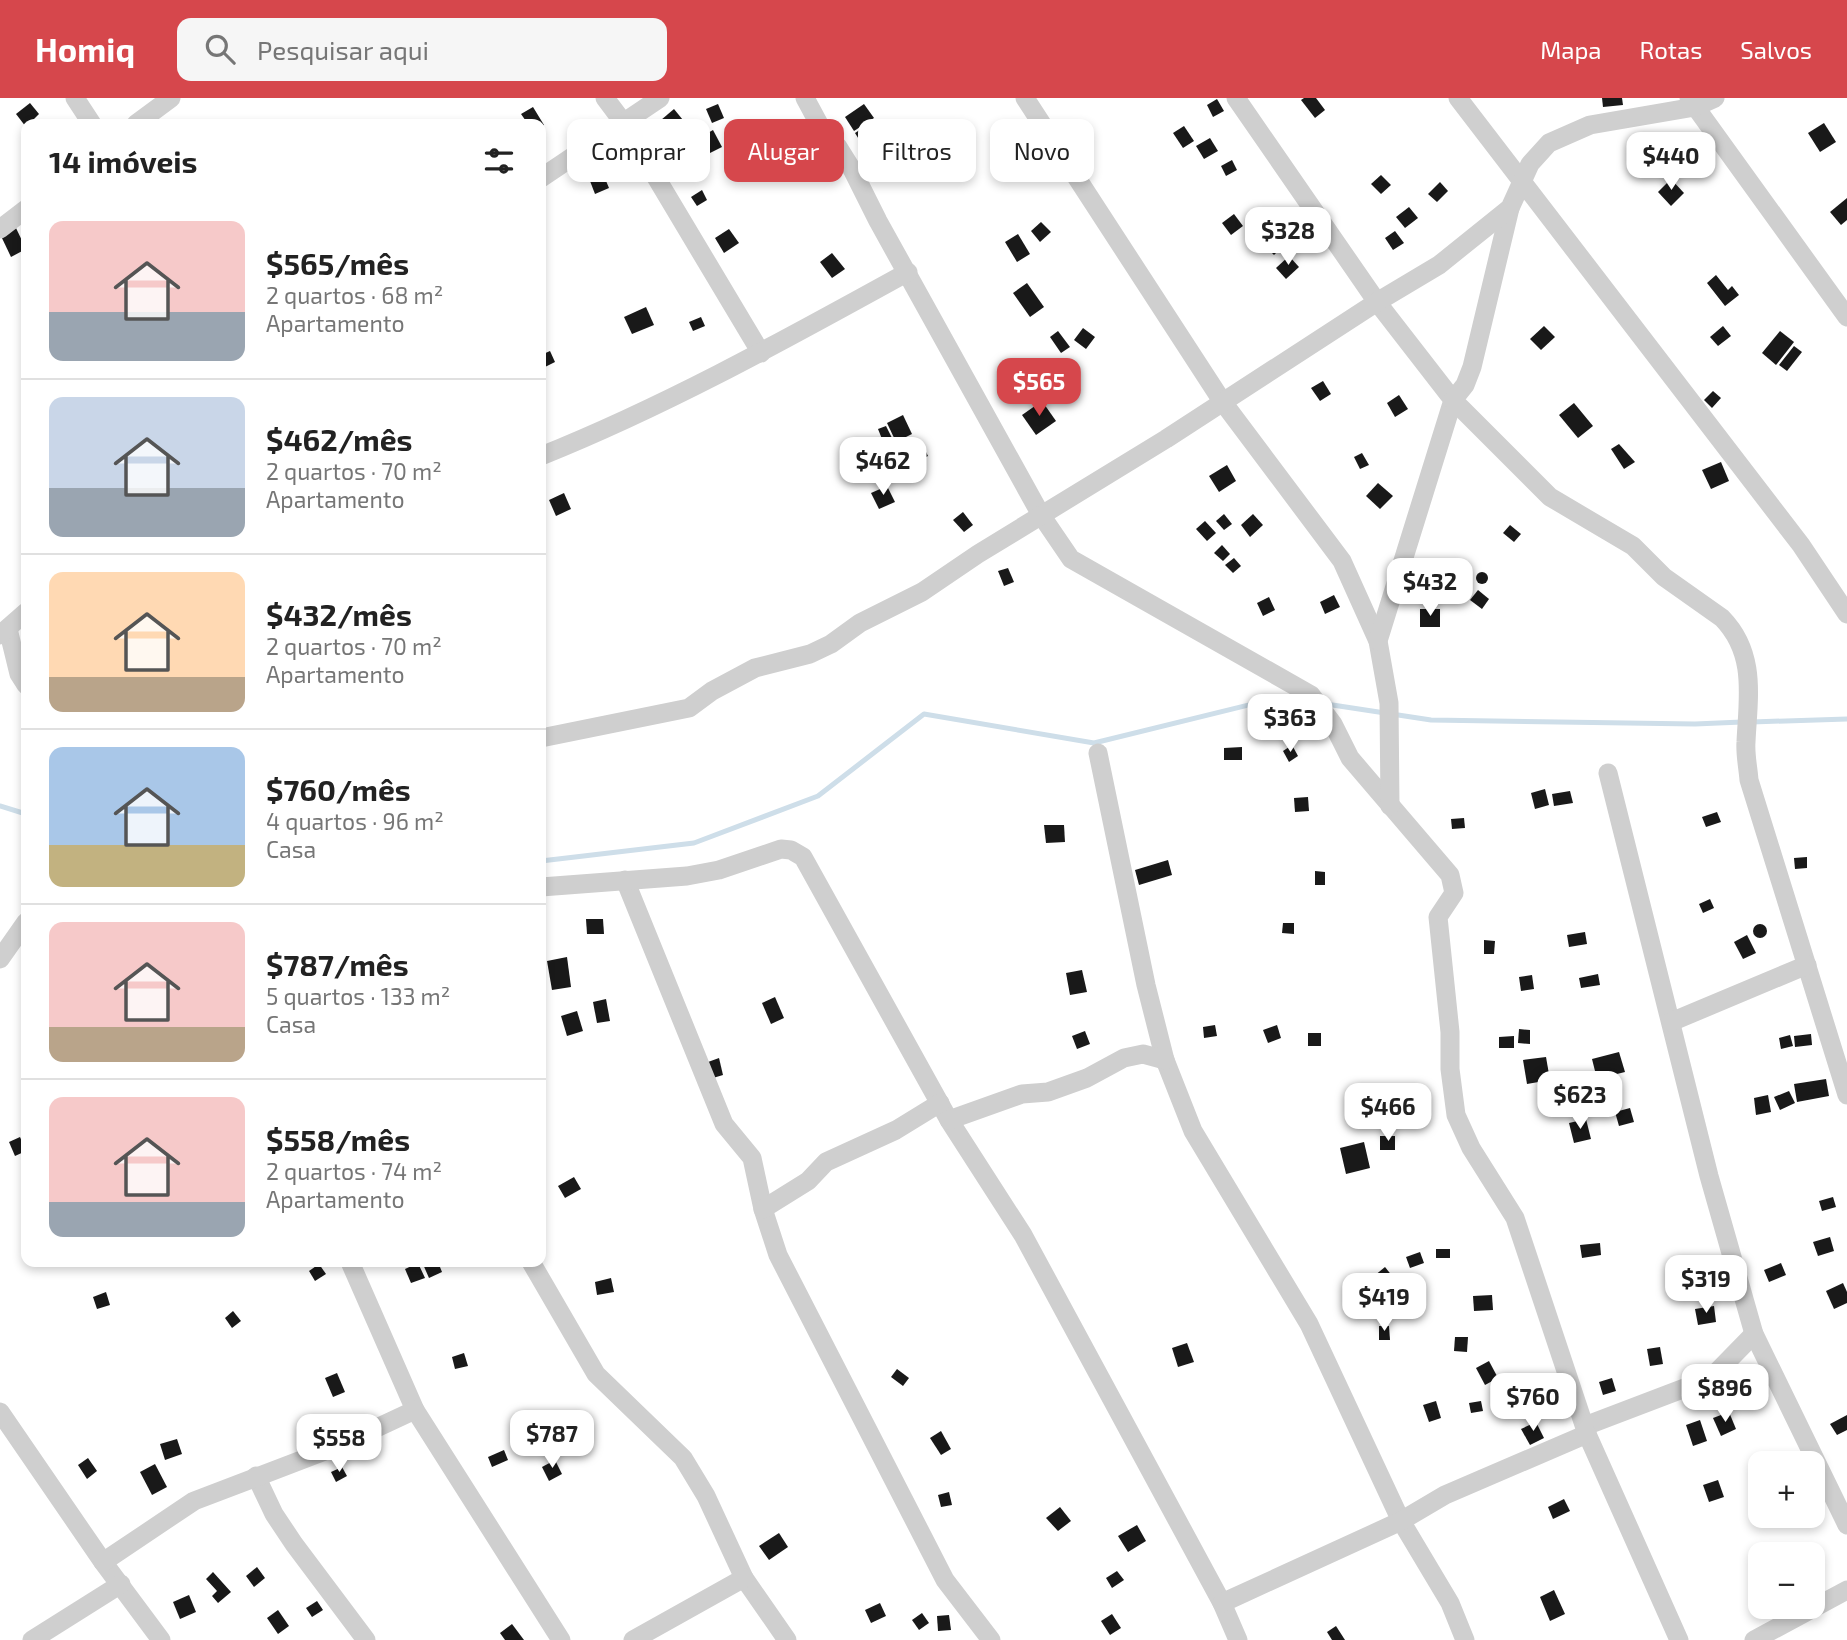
<!DOCTYPE html>
<html lang="pt">
<meta charset="utf-8">
<style>
:root{--surface:#fff;--page:#f6f6f6;--text:#222;--muted:#767676;--line:#e0e0e0;--accent:#d6474c}
body{margin:0;font-family:"Exo 2",sans-serif;background:var(--page);color:var(--text);height:100vh;display:flex;flex-direction:column;font-size:26px;white-space:nowrap}
*{box-sizing:border-box;margin:0}
p{font-size:23px;color:var(--muted)}
.icon{flex:none;width:38px;height:38px;fill:none;stroke:currentColor;stroke-width:2;stroke-linecap:round;stroke-linejoin:round}
.map{position:relative;flex:1;overflow:hidden}
.panel{position:absolute;left:21px;top:21px;width:525px;height:1148px;display:flex;flex-direction:column;background:var(--surface);border-radius:14px;box-shadow:0 4px 10px #0003}
.panel>*{flex:none}
.banner{position:absolute;left:567px;top:21px;width:665px;height:63px;display:flex;gap:14px}
.buttons{position:absolute;left:1748px;top:1353px;display:grid;gap:14px}
.buttons a{display:grid;place-items:center;width:77px;height:77px;border-radius:14px;background:var(--surface);box-shadow:0 4px 10px #0003;font-size:35px}
.price{position:absolute;translate:-50% -60px;padding:0 16px;border-radius:14px;background:#fff;color:#222;font-size:23px;line-height:46px;filter:drop-shadow(0 2px 4px #0008)}
.price::after{content:'';position:absolute;left:50%;top:42px;width:21px;height:16px;margin-left:-10px;background:inherit;clip-path:polygon(0 0,100% 0,50% 100%)}
.price.on{background:var(--accent);color:#fff}
ul{padding:0;list-style:none}
li{display:flex;align-items:center;gap:21px;height:175px;padding:0 28px}
li+li{border-top:2px solid var(--line)}
li span{display:grid;place-items:center;flex:none;width:196px;height:140px;border-radius:14px;color:#555}
li>.icon{margin-inline-start:auto}
span .icon{width:84px;height:84px;fill:#fffc;stroke-width:1}
li b{font-size:30px}
h2{display:flex;justify-content:space-between;align-items:center;height:84px;padding:0 28px;font-size:30px}
.chip{padding:0 24px;border-radius:14px;background:var(--surface);box-shadow:0 4px 10px #0003;font-size:24px;line-height:63px}
.chip.on{background:var(--accent);color:#fff}
header{display:flex;align-items:center;gap:42px;box-sizing:border-box;height:98px;padding:0 35px;background:var(--accent);color:#fff}
header strong{font-size:33px}
nav{display:flex;gap:38px;margin-inline-start:auto;font-size:24px}
.search{width:490px;height:63px;background:var(--page);display:flex;align-items:center;gap:18px;box-sizing:border-box;padding:0 24px;border-radius:14px;color:var(--muted);font-size:26px}
.map>svg:first-child{display:block}
</style>
<header>
<strong>Homiq</strong>
<div class="search"><svg class="icon" aria-label="search" viewBox="0 0 24 24"><circle cx="10" cy="10" r="6"/><path d="M15 15l6 6"/></svg>Pesquisar aqui</div>
<nav><a>Mapa</a><a>Rotas</a><a>Salvos</a></nav>
</header>
<div class="map">
<svg width="1847" height="1542" viewBox="0 0 1847 1542">
<rect width="100%" height="100%" fill="#fff"/>
<g fill="none" stroke-linecap="round" stroke-linejoin="round">
<!-- stream -->
<g stroke="#cedee9" stroke-width="5">
<path d="M1326,606L1431,622L1695,626L1742,624"/>
<path d="M1752,624L1847,621"/>
<path d="M0,708L26,716"/>
<path d="M541,763L694,745L818,698L924,616L1094,645L1281,599L1306,603"/>
</g>
</g>
<!-- building -->
<g fill="#191919">
<path d="M1304,0H1316L1325,12L1315,20L1301,2Z"/>
<path d="M1602,0H1622L1623,7L1603,9Z"/>
<path d="M1217,1L1224,13L1213,19L1207,7Z"/>
<path d="M30,5L39,16L26,29L16,16Z"/>
<path d="M718,6L724,20L712,25L706,11Z"/>
<path d="M864,6L874,20L854,33L845,19Z"/>
<path d="M533,9L544,27L541,29V26H528L521,16Z"/>
<path d="M674,11L691,32L677,43L661,22Z"/>
<path d="M875,22L880,29L860,43L855,35Z"/>
<path d="M1824,25L1836,44L1820,54L1808,35Z"/>
<path d="M1184,28L1194,43L1183,50L1173,35Z"/>
<path d="M713,32L722,49L706,57L697,41Z"/>
<path d="M787,34L795,46L780,56L772,44Z"/>
<path d="M1210,40L1218,53L1204,61L1196,48Z"/>
<path d="M1683,53L1691,64L1675,74L1667,63Z"/>
<path d="M1232,62L1237,72L1226,78L1221,68Z"/>
<path d="M1381,77L1391,87L1381,96L1371,86Z"/>
<path d="M604,78L609,90L595,96L590,83Z"/>
<path d="M1671,81L1684,95L1671,108L1658,94Z"/>
<path d="M1440,84L1448,93L1437,104L1428,96Z"/>
<path d="M702,92L707,102L697,108L691,99Z"/>
<path d="M1847,100V122L1841,127L1830,114Z"/>
<path d="M1409,109L1418,120L1405,130L1396,119Z"/>
<path d="M1234,116L1243,128L1231,137L1222,125Z"/>
<path d="M1270,118L1280,127L1261,145L1251,136Z"/>
<path d="M1041,124L1051,134L1040,144L1031,133Z"/>
<path d="M16,130L26,151L11,159L1,138Z"/>
<path d="M1281,130L1291,140L1274,157L1264,147Z"/>
<path d="M729,131L739,145L724,155L715,140Z"/>
<path d="M1395,133L1404,145L1393,152L1385,140Z"/>
<path d="M1018,136L1030,156L1017,164L1005,144Z"/>
<path d="M832,155L845,171L832,180L820,164Z"/>
<path d="M1289,158L1299,169L1286,181L1276,170Z"/>
<path d="M1716,177L1728,192L1732,188L1739,197L1725,208L1707,185Z"/>
<path d="M1027,185L1044,209L1030,219L1013,195Z"/>
<path d="M646,209L654,227L632,236L624,219Z"/>
<path d="M701,219L705,228L693,233L689,224Z"/>
<path d="M1544,228L1555,239L1541,252L1530,241Z"/>
<path d="M1723,228L1731,238L1718,248L1710,239Z"/>
<path d="M1083,230L1095,239L1086,251L1074,242Z"/>
<path d="M1058,233L1070,249L1061,255L1050,239Z"/>
<path d="M1780,233L1794,244L1776,267L1762,255Z"/>
<path d="M1794,248L1802,254L1787,273L1779,267Z"/>
<path d="M550,253L555,264L541,271V257Z"/>
<path d="M1323,283L1331,296L1320,303L1311,290Z"/>
<path d="M1713,293L1721,300L1712,310L1704,302Z"/>
<path d="M1399,297L1408,311L1395,319L1387,305Z"/>
<path d="M1042,303L1056,323L1036,337L1022,317Z"/>
<path d="M1574,305L1593,328L1578,340L1559,317Z"/>
<path d="M903,317L912,336L896,344L887,325Z"/>
<path d="M886,328L893,342L884,346L878,331Z"/>
<path d="M921,344L928,358L918,363L910,349Z"/>
<path d="M1619,346L1635,364L1624,371L1611,351Z"/>
<path d="M1362,355L1369,367L1360,371L1354,359Z"/>
<path d="M1721,364L1729,383L1711,391L1702,372Z"/>
<path d="M1227,367L1236,383L1219,394L1209,378Z"/>
<path d="M1378,385L1393,398L1380,411L1366,398Z"/>
<path d="M887,388L895,404L879,411L871,395Z"/>
<path d="M564,395L571,411L556,418L549,402Z"/>
<path d="M963,414L973,427L964,434L953,422Z"/>
<path d="M1224,416L1232,426L1224,432L1216,423Z"/>
<path d="M1253,416L1263,427L1250,439L1241,427Z"/>
<path d="M1205,423L1216,435L1207,443L1196,431Z"/>
<path d="M1510,427L1521,436L1514,444L1503,435Z"/>
<path d="M1222,447L1230,456L1223,463L1214,455Z"/>
<path d="M1234,460L1241,468L1233,475L1225,467Z"/>
<path d="M1008,470L1014,484L1004,488L998,473Z"/>
<circle cx="1482" cy="480" r="6"/>
<path d="M1437,474L1452,479L1448,492L1432,487Z"/>
<path d="M1478,492L1489,501L1482,511L1470,502Z"/>
<path d="M1334,497L1340,509L1325,516L1320,504Z"/>
<path d="M1269,499L1275,512L1263,518L1257,505Z"/>
<rect x="1420" y="511" width="20" height="18"/>
<path d="M1292,647L1298,658L1289,664L1283,653Z"/>
<path d="M1242,649V662H1224V650Z"/>
<path d="M1545,691L1549,707L1535,711L1531,695Z"/>
<path d="M1570,693L1573,705L1554,708L1552,696Z"/>
<path d="M1308,699L1309,713L1295,714L1294,700Z"/>
<path d="M1717,714L1721,724L1706,729L1702,719Z"/>
<path d="M1464,720L1465,730L1452,731L1451,721Z"/>
<path d="M1044,727H1064L1065,744L1046,745Z"/>
<path d="M1807,759V770L1795,771L1794,760Z"/>
<path d="M1168,762L1172,777L1139,787L1135,772Z"/>
<path d="M1315,773L1325,774V787H1315Z"/>
<path d="M1710,801L1714,810L1703,815L1699,806Z"/>
<path d="M586,821H603L604,836H587Z"/>
<path d="M1283,825H1294V836L1282,835Z"/>
<circle cx="1760" cy="833" r="7"/>
<path d="M1585,834L1587,846L1569,849L1567,837Z"/>
<path d="M1747,837L1756,855L1743,861L1734,844Z"/>
<path d="M1484,842L1495,843L1494,856H1484Z"/>
<path d="M567,859L571,889L552,892L547,863Z"/>
<path d="M1082,872L1087,894L1070,897L1066,875Z"/>
<path d="M1598,876L1600,887L1581,890L1579,880Z"/>
<path d="M1532,877L1534,891L1521,893L1519,879Z"/>
<path d="M775,899L784,920L771,926L762,905Z"/>
<path d="M606,901L610,923L597,925L593,904Z"/>
<path d="M577,913L583,933L567,938L561,918Z"/>
<path d="M1215,927L1217,938L1204,940L1203,929Z"/>
<path d="M1277,927L1281,940L1268,945L1263,932Z"/>
<path d="M1519,931L1530,932V946L1518,945Z"/>
<path d="M1085,933L1090,946L1077,951L1072,938Z"/>
<rect x="1308" y="935" width="13" height="13"/>
<path d="M1811,936L1812,947L1795,949L1794,938Z"/>
<path d="M1790,937L1793,948L1781,951L1779,940Z"/>
<path d="M1514,938V950H1499V939Z"/>
<path d="M1619,954L1625,974L1597,981L1592,961Z"/>
<path d="M1546,959L1550,982L1527,986L1523,962Z"/>
<path d="M719,960L723,977L713,980L708,964Z"/>
<path d="M1826,981L1829,998L1797,1004L1794,986Z"/>
<path d="M1789,993L1795,1005L1780,1012L1774,999Z"/>
<path d="M1768,997L1771,1014L1756,1017L1754,1000Z"/>
<path d="M1630,1010L1634,1024L1619,1028L1615,1014Z"/>
<path d="M1586,1021L1591,1041L1574,1045L1569,1025Z"/>
<rect x="1380" y="1038" width="15" height="14"/>
<path d="M20,1039L26,1053L15,1058L9,1044Z"/>
<path d="M1364,1044L1370,1070L1346,1076L1340,1050Z"/>
<path d="M574,1079L581,1091L565,1100L558,1088Z"/>
<path d="M1833,1099L1836,1109L1822,1113L1819,1103Z"/>
<path d="M1830,1139L1834,1153L1818,1158L1813,1144Z"/>
<path d="M1600,1145L1601,1157L1582,1160L1580,1147Z"/>
<rect x="1436" y="1151" width="14" height="9"/>
<path d="M1420,1154L1424,1165L1410,1170L1406,1159Z"/>
<path d="M422,1164H438L442,1174L429,1180Z"/>
<path d="M418,1165L425,1180L411,1185L405,1171Z"/>
<path d="M1781,1165L1786,1177L1769,1184L1764,1172Z"/>
<path d="M319,1166L326,1176L315,1183L309,1173Z"/>
<path d="M1385,1169L1393,1179L1383,1188L1374,1178Z"/>
<path d="M1703,1169L1705,1180L1685,1184L1683,1173Z"/>
<path d="M611,1180L614,1194L597,1197L595,1184Z"/>
<path d="M1843,1185L1847,1194V1205L1834,1211L1826,1193Z"/>
<path d="M106,1194L110,1207L97,1211L93,1199Z"/>
<path d="M1492,1197L1493,1212L1474,1213L1473,1198Z"/>
<path d="M1714,1208L1716,1224L1698,1227L1695,1211Z"/>
<path d="M233,1213L241,1223L232,1230L225,1220Z"/>
<path d="M1379,1228H1389L1390,1242H1379Z"/>
<path d="M1455,1239H1468L1467,1254L1454,1253Z"/>
<path d="M1187,1245L1194,1264L1178,1269L1172,1250Z"/>
<path d="M1660,1249L1663,1266L1650,1268L1647,1251Z"/>
<path d="M464,1255L468,1268L455,1271L452,1259Z"/>
<path d="M1489,1263L1498,1280L1485,1287L1476,1270Z"/>
<path d="M897,1271L909,1280L903,1288L891,1279Z"/>
<path d="M337,1275L345,1294L333,1299L325,1280Z"/>
<path d="M1612,1280L1616,1293L1603,1297L1599,1284Z"/>
<path d="M1436,1303L1441,1320L1429,1324L1423,1307Z"/>
<path d="M1481,1303L1483,1313L1471,1315L1469,1305Z"/>
<path d="M1729,1314L1736,1331L1721,1338L1713,1320Z"/>
<path d="M1847,1317V1332L1837,1337L1830,1326Z"/>
<path d="M1700,1322L1707,1343L1693,1348L1686,1327Z"/>
<path d="M1536,1324L1544,1340L1530,1347L1521,1331Z"/>
<path d="M941,1333L951,1351L941,1357L930,1340Z"/>
<path d="M177,1341L182,1356L165,1362L160,1346Z"/>
<path d="M504,1352L508,1362L492,1369L488,1359Z"/>
<path d="M88,1360L97,1373L87,1381L78,1367Z"/>
<path d="M555,1362L562,1376L549,1383L542,1369Z"/>
<path d="M155,1366L167,1389L152,1397L140,1374Z"/>
<path d="M342,1369L347,1378L336,1384L331,1374Z"/>
<path d="M1718,1382L1724,1399L1709,1404L1703,1387Z"/>
<path d="M949,1394L952,1407L941,1409L938,1397Z"/>
<path d="M1564,1401L1570,1413L1553,1421L1548,1409Z"/>
<path d="M1060,1409L1071,1423L1058,1433L1046,1420Z"/>
<path d="M1137,1427L1146,1443L1128,1454L1118,1438Z"/>
<path d="M779,1435L788,1449L769,1462L759,1448Z"/>
<path d="M257,1469L265,1480L254,1489L246,1478Z"/>
<path d="M1117,1473L1124,1482L1112,1490L1106,1480Z"/>
<path d="M213,1474L231,1494L218,1505L212,1498L217,1493L206,1481Z"/>
<path d="M1554,1492L1565,1516L1550,1523L1540,1499Z"/>
<path d="M189,1497L196,1514L180,1521L173,1504Z"/>
<path d="M317,1503L323,1512L312,1519L306,1510Z"/>
<path d="M880,1505L886,1518L871,1525L865,1512Z"/>
<path d="M278,1512L289,1528L278,1536L267,1520Z"/>
<path d="M922,1515L929,1525L919,1532L912,1522Z"/>
<path d="M1112,1516L1121,1530L1110,1537L1101,1523Z"/>
<path d="M949,1517L951,1532L938,1533L937,1518Z"/>
<path d="M512,1526L524,1542H505L500,1535Z"/>
<path d="M1336,1528L1345,1542H1332L1327,1534Z"/>
</g>
<g fill="none" stroke-linecap="round" stroke-linejoin="round">
<!-- minor -->
<g stroke="#cfcfcf" stroke-width="19">
<path d="M75,0L92,26"/>
<path d="M605,0L623,24L761,255"/>
<path d="M805,0L819,26L838,49L853,73L878,123L1041,417L1071,461L1311,597L1333,626L1350,660L1450,777L1454,795L1438,819L1450,934V971L1456,1017L1471,1050L1515,1120L1587,1336L1679,1542"/>
<path d="M1025,0L1222,303L1342,463L1378,543L1389,605L1390,708"/>
<path d="M1236,0L1377,204L1453,302L1378,543"/>
<path d="M1458,0L1801,447L1847,516"/>
<path d="M1689,0L1847,219"/>
<path d="M136,26L171,0"/>
<path d="M541,80L660,0"/>
<path d="M1510,110L1472,269L1465,287L1453,302L1550,399L1633,448L1664,479L1722,520C1757,556 1748,600 1746,644C1745,656 1748,669 1749,682L1847,997"/>
<path d="M0,131L26,111"/>
<path d="M541,358C668,307 788,240 908,174"/>
<path d="M8,531L19,576L26,587"/>
<path d="M0,537L26,514"/>
<path d="M541,640L689,610L712,593L755,570L810,556L831,546L860,525L922,494L978,456L1166,341L1377,204L1439,167L1510,110L1530,66L1549,45L1590,27L1695,9L1715,0"/>
<path d="M1098,655L1146,887L1165,962L1193,1033L1309,1226L1401,1423L1450,1505L1465,1542"/>
<path d="M1608,675L1709,1078L1754,1236L1847,1427"/>
<path d="M625,782L724,1026L752,1060L763,1111L778,1157L945,1482L991,1542"/>
<path d="M541,789L687,778L719,772L781,751L791,752L803,759L949,1022L1023,1137L1222,1505L1238,1542"/>
<path d="M0,861L26,824"/>
<path d="M1671,924L1807,867"/>
<path d="M949,1022L1022,996L1048,994L1087,980L1124,960L1143,956L1165,962"/>
<path d="M763,1111L808,1083L826,1064L896,1032L940,1005"/>
<path d="M350,1164L415,1312L561,1542"/>
<path d="M531,1164L596,1276L683,1360L706,1398L744,1480L787,1542"/>
<path d="M1711,1280L1754,1236"/>
<path d="M0,1314L103,1464L161,1542"/>
<path d="M1585,1328L1711,1280L1773,1278"/>
<path d="M256,1378L274,1416L294,1446L366,1542"/>
<path d="M103,1464L194,1403L338,1348L415,1312"/>
<path d="M1222,1505L1401,1423L1445,1397L1587,1336"/>
<path d="M32,1542L121,1486"/>
<path d="M633,1542L744,1480"/>
<path d="M1754,1542L1847,1492"/>
</g>
</g>
</svg>
<div class="buttons">
<a>+</a>
<a>−</a>
</div>
<b class="price" style="left:1671px;top:94px">$440</b>
<b class="price" style="left:1288px;top:169px">$328</b>
<b class="price on" style="left:1039px;top:320px">$565</b>
<b class="price" style="left:883px;top:399px">$462</b>
<b class="price" style="left:1430px;top:520px">$432</b>
<b class="price" style="left:1290px;top:656px">$363</b>
<b class="price" style="left:1580px;top:1033px">$623</b>
<b class="price" style="left:1388px;top:1045px">$466</b>
<b class="price" style="left:1706px;top:1217px">$319</b>
<b class="price" style="left:1384px;top:1235px">$419</b>
<b class="price" style="left:1725px;top:1326px">$896</b>
<b class="price" style="left:1533px;top:1335px">$760</b>
<b class="price" style="left:552px;top:1372px">$787</b>
<b class="price" style="left:339px;top:1376px">$558</b>
<div class="banner">
<a class="chip">Comprar</a>
<a class="chip on">Alugar</a>
<a class="chip">Filtros</a>
<a class="chip">Novo</a>
</div>
<section class="panel">
<h2>14 imóveis<svg class="icon" aria-label="filters" viewBox="0 0 24 24"><path d="M4 7h16M4 17h16"/><circle cx="9" cy="7" r="2"/><circle cx="15" cy="17" r="2"/></svg></h2>
<ul>
<li><span style="background:linear-gradient(#f6c9c9 65%,#9aa5b1 0)"><svg class="icon" aria-label="home" viewBox="0 0 24 24"><path d="M3 11l9-7 9 7M6 9v11h12V9"/></svg></span><div><b>$565/mês</b><p>2 quartos · 68 m²</p><p>Apartamento</p></div></li>
<li><span style="background:linear-gradient(#c9d6e8 65%,#9aa5b1 0)"><svg class="icon" aria-label="home" viewBox="0 0 24 24"><path d="M3 11l9-7 9 7M6 9v11h12V9"/></svg></span><div><b>$462/mês</b><p>2 quartos · 70 m²</p><p>Apartamento</p></div></li>
<li><span style="background:linear-gradient(#ffd9b3 75%,#b9a48a 0)"><svg class="icon" aria-label="home" viewBox="0 0 24 24"><path d="M3 11l9-7 9 7M6 9v11h12V9"/></svg></span><div><b>$432/mês</b><p>2 quartos · 70 m²</p><p>Apartamento</p></div></li>
<li><span style="background:linear-gradient(#a9c7e8 70%,#c2b280 0)"><svg class="icon" aria-label="home" viewBox="0 0 24 24"><path d="M3 11l9-7 9 7M6 9v11h12V9"/></svg></span><div><b>$760/mês</b><p>4 quartos · 96 m²</p><p>Casa</p></div></li>
<li><span style="background:linear-gradient(#f6c9c9 75%,#b9a48a 0)"><svg class="icon" aria-label="home" viewBox="0 0 24 24"><path d="M3 11l9-7 9 7M6 9v11h12V9"/></svg></span><div><b>$787/mês</b><p>5 quartos · 133 m²</p><p>Casa</p></div></li>
<li><span style="background:linear-gradient(#f6c9c9 75%,#9aa5b1 0)"><svg class="icon" aria-label="home" viewBox="0 0 24 24"><path d="M3 11l9-7 9 7M6 9v11h12V9"/></svg></span><div><b>$558/mês</b><p>2 quartos · 74 m²</p><p>Apartamento</p></div></li>
</ul>
</section>
</div>
